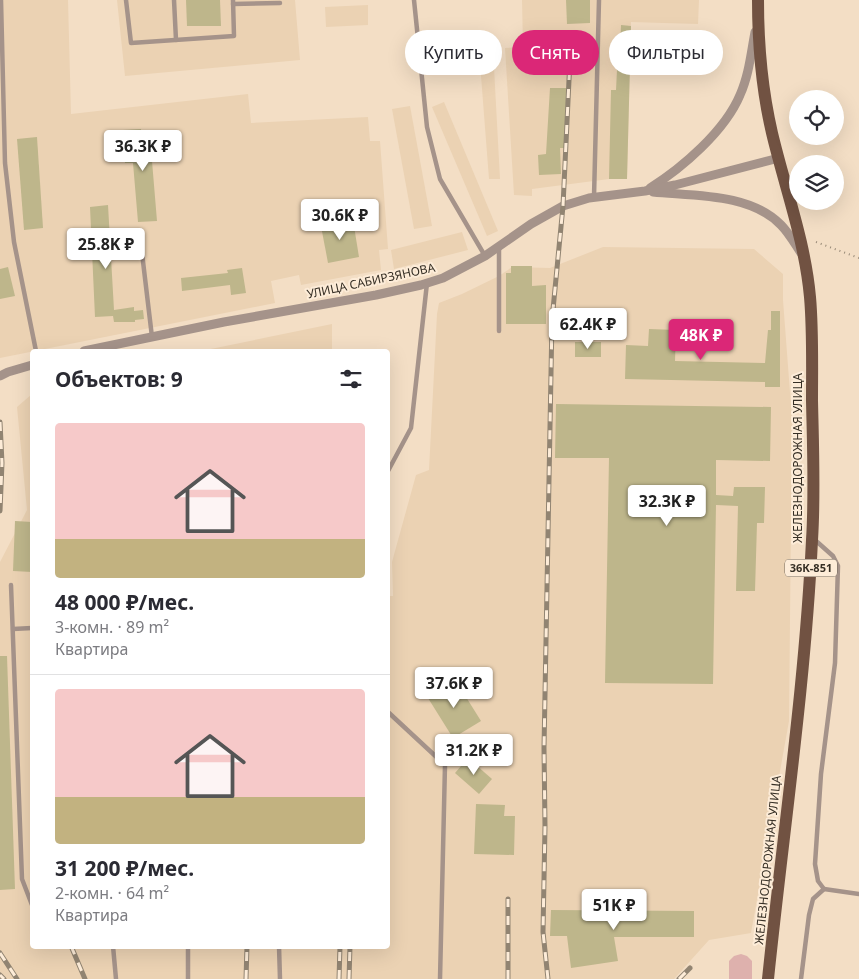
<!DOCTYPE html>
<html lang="ru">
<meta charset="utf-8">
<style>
:root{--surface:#fff;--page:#f7f7f7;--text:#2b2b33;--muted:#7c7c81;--line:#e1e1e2;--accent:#db2777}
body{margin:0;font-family:"Noto Sans",sans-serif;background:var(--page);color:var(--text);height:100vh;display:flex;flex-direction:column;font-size:19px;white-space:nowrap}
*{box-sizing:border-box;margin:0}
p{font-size:16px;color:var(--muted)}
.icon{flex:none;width:28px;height:28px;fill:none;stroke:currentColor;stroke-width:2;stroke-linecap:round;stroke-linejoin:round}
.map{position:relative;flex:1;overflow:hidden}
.drawer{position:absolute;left:30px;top:349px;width:360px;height:600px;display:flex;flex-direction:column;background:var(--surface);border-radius:5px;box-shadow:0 5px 20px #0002}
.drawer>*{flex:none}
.banner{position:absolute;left:405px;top:30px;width:379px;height:45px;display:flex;gap:10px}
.tools{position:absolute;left:789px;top:90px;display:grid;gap:10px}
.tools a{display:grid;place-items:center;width:55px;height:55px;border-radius:50%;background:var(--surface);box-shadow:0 5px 20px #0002;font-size:25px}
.price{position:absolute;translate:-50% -42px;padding:0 11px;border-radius:5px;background:#fff;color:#222;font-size:16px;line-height:32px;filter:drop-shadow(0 1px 2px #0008)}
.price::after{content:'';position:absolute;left:50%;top:30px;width:15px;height:11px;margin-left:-8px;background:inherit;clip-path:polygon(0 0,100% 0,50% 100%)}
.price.selected{background:var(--accent);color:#fff}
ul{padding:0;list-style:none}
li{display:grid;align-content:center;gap:10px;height:265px;padding:0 25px}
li+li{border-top:1px solid var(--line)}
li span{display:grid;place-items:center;height:155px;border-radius:5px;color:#555}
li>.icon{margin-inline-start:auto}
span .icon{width:90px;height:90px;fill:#fffc;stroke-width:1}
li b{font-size:21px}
h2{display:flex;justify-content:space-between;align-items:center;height:60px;padding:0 25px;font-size:21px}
.pill{padding:0 18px;border-radius:22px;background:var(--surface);box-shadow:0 5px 20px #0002;font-size:18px;line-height:45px}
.pill.selected{background:var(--accent);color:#fff}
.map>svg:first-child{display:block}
</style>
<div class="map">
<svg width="859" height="979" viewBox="0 0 859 979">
<rect width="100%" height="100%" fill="#f3dec5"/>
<!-- built -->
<g fill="#ebd2b3">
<path d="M0,0H68L71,114L248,94L251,123L368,117L370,141H380L388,249L379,250L381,270L301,285L299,275L271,281L275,303L0,358Z"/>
<path d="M117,0H295L300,60L125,76Z"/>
<path d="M522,0H699L698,24L631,22L627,179H609L532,189V196L514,195L505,48L523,47Z"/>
<path d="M368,5V25L326,27L325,7Z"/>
<path d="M493,49L500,179H489L479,50Z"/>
<path d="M444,102L498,231L487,236L432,107Z"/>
<path d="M410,106L432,226L414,229L392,109Z"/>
<path d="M462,232L468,250L394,269L391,250Z"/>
<path d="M603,247L754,249L783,274V300L792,419L789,721L751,933L709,940L674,979H0V562L27,510L17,407L32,394V946H388V596H393L392,562L416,475L429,470L437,314L439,303L462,294L499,276L512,267L550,268Z"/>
<path d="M332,324V351H201Z"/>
</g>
<!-- green -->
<path fill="#deb1ad" d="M741,954L747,956L752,961V979H729V961L734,956Z"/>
<!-- building -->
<g fill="#beb68b">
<path d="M186,0H220L221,26H187Z"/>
<path d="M566,0H590V23L567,24Z"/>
<path d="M621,25L631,26L627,179H609L611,90H616L618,50H620Z"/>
<path d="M550,88H567L564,148H560L561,174L539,175L538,155L546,154Z"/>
<path d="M141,129L142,143L161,142L162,161H152L157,221L138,222L133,163H125L123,130Z"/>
<path d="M37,137L43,228L24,230L17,139Z"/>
<path d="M108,205L114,310L134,307V311L143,310L144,319L135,320V322H114L113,316L95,317L90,207Z"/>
<path d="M353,220L359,257L328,263L321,226Z"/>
<path d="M511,266H532V286L546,285V324H506V273H511Z"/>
<path d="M8,267L15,296L0,299V269Z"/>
<path d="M242,268L246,293L231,295L230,285L182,291L181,278L228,273L227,270Z"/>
<path d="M771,311H780V387H765V382L625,379L626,345L648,346L649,329L676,330L675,361L765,363L768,330H771Z"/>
<rect x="575" y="342" width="26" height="15"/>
<path d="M556,404L771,407L770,461L716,460V495L733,496L734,487H765L764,523H757L755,591H736L738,506L716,505L713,684L605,683L609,458H555Z"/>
<path d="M15,521L32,522V572L13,571Z"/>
<path d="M0,656H7L15,889L0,890Z"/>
<path d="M456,681L481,721L453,738L428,698Z"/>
<path d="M468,758L492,779L479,794L455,773Z"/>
<path d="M476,804L505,805L504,816H515L514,855L474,854Z"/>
<path d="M551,910L694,911V937H614L618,961L571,968L567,936H550Z"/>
</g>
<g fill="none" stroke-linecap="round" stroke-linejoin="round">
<!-- path -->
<path stroke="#978977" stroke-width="2" stroke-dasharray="1 4" stroke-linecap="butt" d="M816,242L859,258"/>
<!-- lane -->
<g stroke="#a5938a" stroke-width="4.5">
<path d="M1,0L5,163L14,242L36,351"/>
<path d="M126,0L131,43L234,36L233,0"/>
<path d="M174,0L176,40"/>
<path d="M414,0L427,127L440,179L485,256"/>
<path d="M233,4L280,3"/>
<path d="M594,197L599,0"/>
<path d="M142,253L152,337"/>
<path d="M499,331V248"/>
<path d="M388,471L411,428L427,283"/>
<path d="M11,585L22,879L32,905"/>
<path d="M13,629L32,628"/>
<path d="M388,712L445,765L440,979"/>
<path d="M824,889L859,894"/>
<path d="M113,946L116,979"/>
<path d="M188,946V979"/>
<path d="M279,946L280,979"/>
<path d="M801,979L809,915L813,899L824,889L818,881L815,864L821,774L835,663L838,566L833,556L815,540"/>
</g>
<!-- street -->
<g stroke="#a5938a" stroke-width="9">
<path d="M650,188C682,168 725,131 740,95C749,75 751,53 755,32"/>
<path d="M653,192C694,196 750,193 781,225C789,233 795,244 801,253"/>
<path d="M84,351L224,322L376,295L421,285L443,278L485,256L531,224L563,206L589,198L645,191L675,185L779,158"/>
<path d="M0,376L8,372L32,365"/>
</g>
<!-- primary -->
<path stroke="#715242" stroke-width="12" d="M758,0C758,44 762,90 772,133C785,188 805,241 810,297C813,331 812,367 812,401C813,447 815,494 812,540C805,687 783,833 768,979"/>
<defs>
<g id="rail">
<path d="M0,422L2,463L0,511"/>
<path d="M71,946L85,979"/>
<path d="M0,953L17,979"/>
<path d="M0,975L4,979"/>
<path d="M246,979L247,946"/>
<path d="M339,979L340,946"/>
<path d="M349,979L350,946"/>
<path d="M508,979V899"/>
<path d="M548,979L543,932L545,826L544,748L552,320L563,206L570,59"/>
<path d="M679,979L690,968"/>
</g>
</defs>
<!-- rail casing -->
<use href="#rail" stroke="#918472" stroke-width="5"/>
<!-- rail -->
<use href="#rail" stroke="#fdecd8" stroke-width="3" stroke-dasharray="9" stroke-linecap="butt"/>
</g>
<g text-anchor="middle" stroke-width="4" stroke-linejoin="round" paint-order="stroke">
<!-- shield labels -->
<rect fill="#fdecd8" stroke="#72685b" stroke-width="1" x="785" y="559.5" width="52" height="17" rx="4"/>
<g font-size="11" font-weight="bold" fill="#362f25">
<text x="811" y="572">36К-851</text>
</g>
<!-- street labels -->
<g font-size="12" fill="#362f25" stroke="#fdecd8">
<text transform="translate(371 281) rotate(-12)" y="4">УЛИЦА САБИРЗЯНОВА</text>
<text transform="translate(798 458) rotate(-90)" y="4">ЖЕЛЕЗНОДОРОЖНАЯ УЛИЦА</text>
<text transform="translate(768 860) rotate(-84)" y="4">ЖЕЛЕЗНОДОРОЖНАЯ УЛИЦА</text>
</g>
</g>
</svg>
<div class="tools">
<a><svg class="icon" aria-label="locate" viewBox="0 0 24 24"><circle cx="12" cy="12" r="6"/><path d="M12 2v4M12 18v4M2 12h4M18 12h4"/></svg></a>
<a><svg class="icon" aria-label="layers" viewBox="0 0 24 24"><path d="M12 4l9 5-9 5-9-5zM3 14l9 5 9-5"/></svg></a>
</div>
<b class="price" style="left:143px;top:172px">36.3K ₽</b>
<b class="price" style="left:340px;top:241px">30.6K ₽</b>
<b class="price" style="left:106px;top:270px">25.8K ₽</b>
<b class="price" style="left:588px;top:350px">62.4K ₽</b>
<b class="price selected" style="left:701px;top:361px">48K ₽</b>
<b class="price" style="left:667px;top:527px">32.3K ₽</b>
<b class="price" style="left:454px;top:709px">37.6K ₽</b>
<b class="price" style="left:474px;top:776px">31.2K ₽</b>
<b class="price" style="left:614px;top:931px">51K ₽</b>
<div class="banner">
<a class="pill">Купить</a>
<a class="pill selected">Снять</a>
<a class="pill">Фильтры</a>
</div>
<section class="drawer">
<h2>Объектов: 9<svg class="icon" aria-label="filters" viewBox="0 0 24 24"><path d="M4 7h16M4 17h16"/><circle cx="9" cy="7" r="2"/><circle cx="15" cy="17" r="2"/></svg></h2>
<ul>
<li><span style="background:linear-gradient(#f6c9c9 75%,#c2b280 0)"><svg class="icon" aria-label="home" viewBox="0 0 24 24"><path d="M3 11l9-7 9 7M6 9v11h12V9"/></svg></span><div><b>48 000 ₽/мес.</b><p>3-комн. · 89 m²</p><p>Квартира</p></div></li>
<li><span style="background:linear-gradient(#f6c9c9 70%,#c2b280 0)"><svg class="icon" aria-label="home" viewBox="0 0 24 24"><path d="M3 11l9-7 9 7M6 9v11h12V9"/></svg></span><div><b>31 200 ₽/мес.</b><p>2-комн. · 64 m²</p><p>Квартира</p></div></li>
</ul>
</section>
</div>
